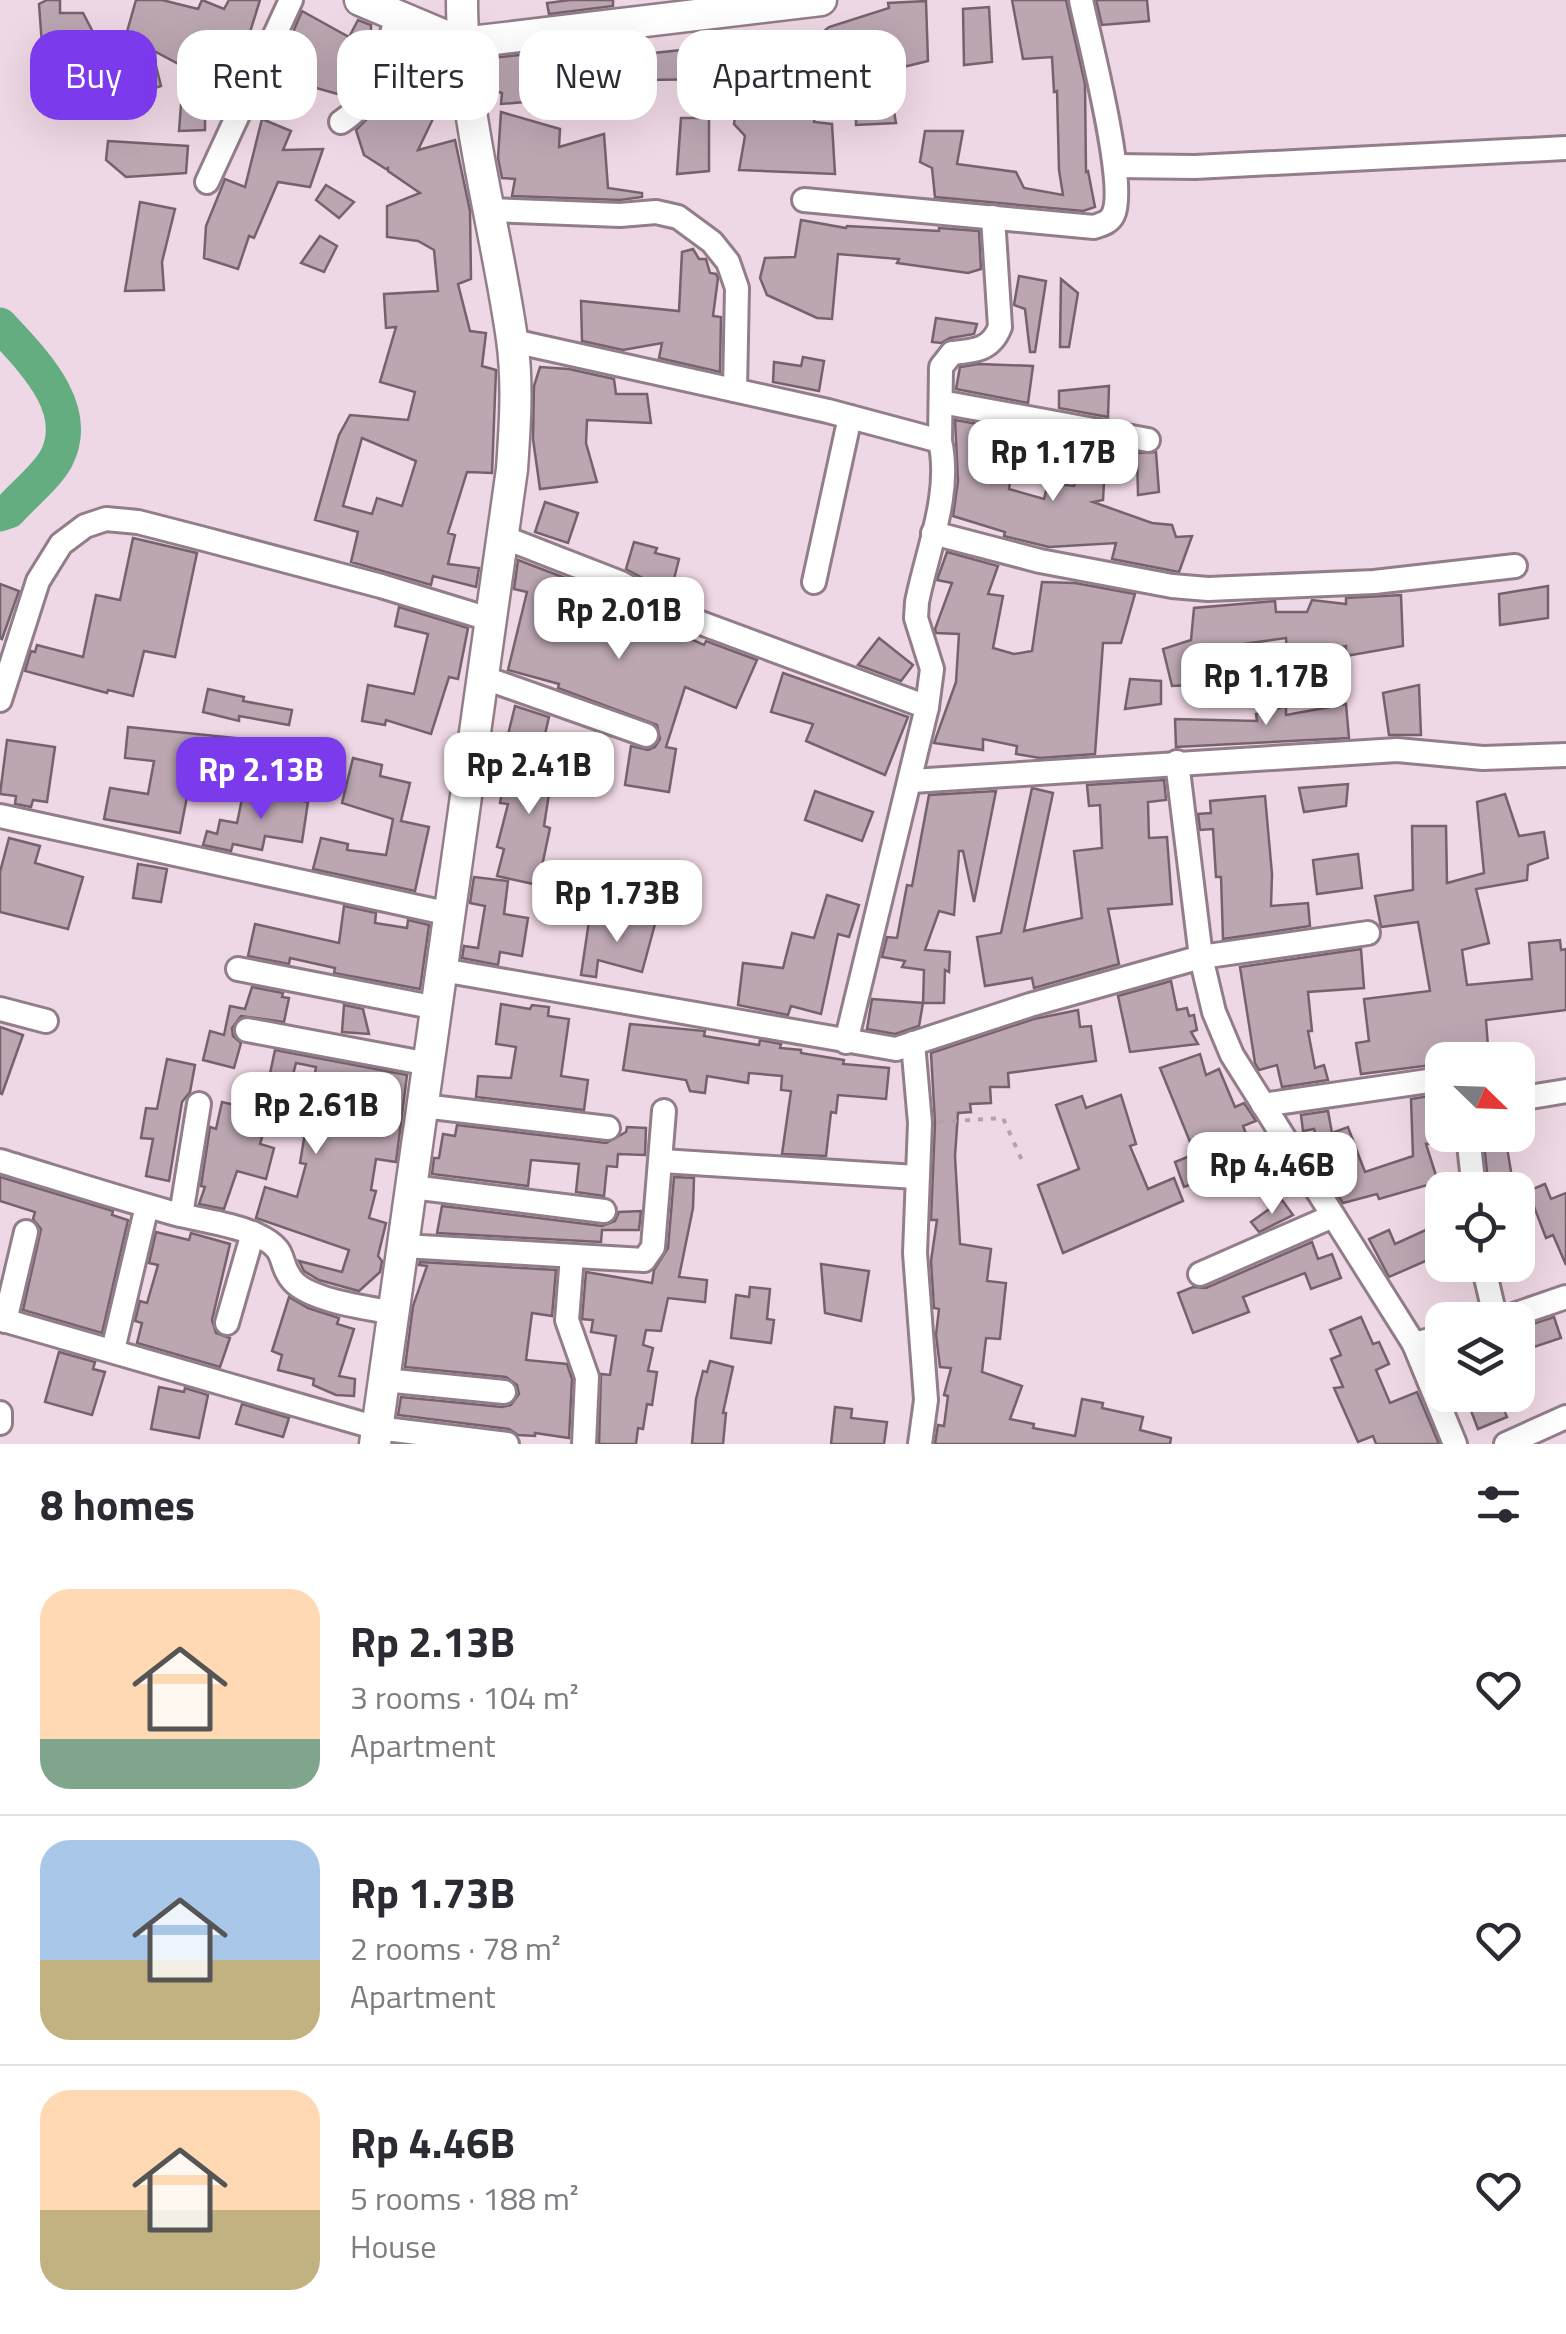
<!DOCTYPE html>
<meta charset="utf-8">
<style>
:root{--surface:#fff;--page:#f2f2f3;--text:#2b2b33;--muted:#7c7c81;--line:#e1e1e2;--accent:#7c3aed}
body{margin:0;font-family:"Titillium Web",sans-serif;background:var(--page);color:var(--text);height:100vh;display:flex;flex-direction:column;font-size:38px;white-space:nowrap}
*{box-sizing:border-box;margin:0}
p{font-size:32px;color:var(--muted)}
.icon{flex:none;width:55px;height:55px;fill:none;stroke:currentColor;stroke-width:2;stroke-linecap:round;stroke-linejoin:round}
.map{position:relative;height:1444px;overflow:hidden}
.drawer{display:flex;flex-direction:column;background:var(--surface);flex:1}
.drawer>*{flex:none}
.guide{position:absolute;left:30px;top:30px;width:1000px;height:90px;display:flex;gap:20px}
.needle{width:65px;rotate:113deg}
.buttons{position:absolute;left:1425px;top:1042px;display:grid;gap:20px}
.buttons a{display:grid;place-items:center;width:110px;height:110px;border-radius:20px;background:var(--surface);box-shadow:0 10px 40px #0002;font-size:50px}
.price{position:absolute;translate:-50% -85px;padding:0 22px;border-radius:20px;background:#fff;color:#222;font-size:32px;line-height:65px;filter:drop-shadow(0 2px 5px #0008)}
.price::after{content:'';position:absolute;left:50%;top:60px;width:30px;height:22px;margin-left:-15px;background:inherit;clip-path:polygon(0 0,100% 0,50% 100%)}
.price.active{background:var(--accent);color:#fff}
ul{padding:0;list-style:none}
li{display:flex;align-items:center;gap:30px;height:250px;padding:0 40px}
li+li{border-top:2px solid var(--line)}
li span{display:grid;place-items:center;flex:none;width:280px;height:200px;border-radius:30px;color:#555}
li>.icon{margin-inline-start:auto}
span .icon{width:120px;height:120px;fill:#fffc;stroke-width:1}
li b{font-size:42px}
h2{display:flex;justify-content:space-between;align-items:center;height:120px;padding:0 40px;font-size:42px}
.chip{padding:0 35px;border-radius:30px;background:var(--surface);box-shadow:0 10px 40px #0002;font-size:35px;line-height:90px}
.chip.active{background:var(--accent);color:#fff}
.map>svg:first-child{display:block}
</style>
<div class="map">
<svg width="1566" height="1444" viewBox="0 0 1566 1444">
<rect width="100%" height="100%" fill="#efd8e5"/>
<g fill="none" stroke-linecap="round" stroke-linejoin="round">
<!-- river -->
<path stroke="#64ad80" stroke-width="35" d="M0,325C31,359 83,408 56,459C46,477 23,495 9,511L0,514"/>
</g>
<!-- building -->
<g fill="#bba6b2" stroke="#75626d" stroke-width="2.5" fill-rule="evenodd">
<path d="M47,0H60V13H83L115,74L136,0H162L198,9L202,0L224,9L229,0H260L246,45H254L228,100L210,96L199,75L152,50L161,86L141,93L137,69L109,113L82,92L84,68L66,63L65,46L42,45L39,4Z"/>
<path d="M570,0H613V6L549,14L547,3Z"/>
<path d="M1012,0H1066L1085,84L1086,172L1088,171L1095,207L1083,211L935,197L932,168L920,162L925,131H963L957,164L1016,172L1024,188L1063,195L1059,170L1057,91L1054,92L1052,57L1023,59Z"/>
<path d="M1096,0H1147L1149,21L1102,25Z"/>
<path d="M926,1L928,61L887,71L896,123L856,125V72H833L818,36L829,27L889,8L888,3Z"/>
<path d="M989,7L992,62L964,65L963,9Z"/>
<path d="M302,11L349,37L358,20L371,25V39L374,41L370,57L359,81L346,99L343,91L341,95L288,80L296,54L283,56Z"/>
<path d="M746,43L759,98L788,95V100L817,103L814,122L832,124L835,174L739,170L745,136L734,124L739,84L710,88L708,79L648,80L654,53Z"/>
<path d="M594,46L593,96L501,104L502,93L487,89L484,59Z"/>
<path d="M414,52L439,54L441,102L418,150L455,140L470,211L471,279L458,284L470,331L486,333L482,366L496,370L492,473L467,472L448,533L455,535L448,564L479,568L476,587L433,576L431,585L351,562L358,532L315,520L339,435L350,415L408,420L415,392L380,382L396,327L386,328L384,294L438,291L434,250L418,241L387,237V206L420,193L388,171V168L386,169L364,155L356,130L377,109L392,83L407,88ZM362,438L416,461L402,506L377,498L372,514L343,506Z"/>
<path d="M181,105L205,106V130L179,131Z"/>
<path d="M501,112L560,129L559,147L604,134L608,188L642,193V197L620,200L512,196L515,179L502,178L498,158Z"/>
<path d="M681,118H709V171L677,174Z"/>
<path d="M262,119L291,131L283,150L323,149L310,187L278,182L254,238L249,236L238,269L204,258L206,226L225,179L245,187Z"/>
<path d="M108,141L188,146L186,173L126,177L106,160Z"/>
<path d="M326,185L354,202L339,218L316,200Z"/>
<path d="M140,202L175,209L162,262L164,290L125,291Z"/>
<path d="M801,220L846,228L847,226L939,231V228L979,231L981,269L968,273L897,263L899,259L838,254L832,319L817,318L767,295L760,278L765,258L795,257Z"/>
<path d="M320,236L337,246L324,272L301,263Z"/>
<path d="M693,249L699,259H706L710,273L716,274L718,278L713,316L721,317L720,372L659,358L662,343L623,350L582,341L581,301L679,311L682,252Z"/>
<path d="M1019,276L1046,281L1035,352H1030L1025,309L1014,305Z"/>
<path d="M1061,279L1078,293L1069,347H1060Z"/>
<path d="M936,318L977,324L974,334L950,338L941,343L932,342Z"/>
<path d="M803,357L824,361L819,391L773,382L774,362L801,366Z"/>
<path d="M979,364L1033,366L1028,403L956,389L960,367Z"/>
<path d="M540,367L569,369L614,379L616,394H647L651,423L587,420L586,443L597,482L540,489L533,439L534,386Z"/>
<path d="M1109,386L1108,417L1059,408V391Z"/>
<path d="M955,420L1017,431L1009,489L1044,499L1048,483L1074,486L1088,444L1106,448L1103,500L1093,502L1152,523L1172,525L1176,537L1192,536L1179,572L1112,559L1116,543L1049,547L1004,536L1005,532L953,516L958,481Z"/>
<path d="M1156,452L1159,492L1138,495L1137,453Z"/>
<path d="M545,502L578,513L568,543L535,532Z"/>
<path d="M133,538L197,553L175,657L144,651L133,696L108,690L107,693L25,671L31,651L35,652L37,645L83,657L96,595L120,600Z"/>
<path d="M634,542L657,548L655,553L679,559L672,587L650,582L626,569Z"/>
<path d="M947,552L998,566L988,594L1003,596L993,648L1014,654L1032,651L1042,582L1075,583L1135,594L1121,643H1103L1095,754L1040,758L1016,754L1017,746L983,739V750L934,743L956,682L959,634L936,633L935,629L952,583L937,580Z"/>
<path d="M518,560L615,597L612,605L704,645L706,641L757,660L736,708L685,687L666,747L676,749L669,792L625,785L631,746L648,750L655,747L660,739L657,725L558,688L559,684L508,670L527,592L514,589Z"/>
<path d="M0,584L19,591L2,639L0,638Z"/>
<path d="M1548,586V618L1500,625L1499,594Z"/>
<path d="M1401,595L1403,646L1346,656V646L1287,657L1286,638L1222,647L1231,683L1172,686L1163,649L1191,640L1194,608L1275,601L1276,612H1307L1312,600L1346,604V598Z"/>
<path d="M399,607L468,628L458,679L449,677L431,734L386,720L385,725L362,721L368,685L414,694L428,634L395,626Z"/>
<path d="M879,638L913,665L901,681L858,665Z"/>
<path d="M783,673L908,717L885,775L806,741L813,724L771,712Z"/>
<path d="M1130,679L1161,681V704L1125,709Z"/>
<path d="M1419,685L1421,735H1389L1383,693Z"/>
<path d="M208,689L244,697L243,701L292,710L289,725L239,716V721L203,712Z"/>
<path d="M1346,704L1349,738L1176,747L1175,719L1257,721L1256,714L1286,706V715Z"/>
<path d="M515,706L549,717L542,747L507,739Z"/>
<path d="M128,727L236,738L228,782L191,776L180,833L104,819L110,788L148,794L154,761L125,758Z"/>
<path d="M545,735L570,740L564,770L553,768L544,826L550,828L538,885L497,876L504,849L497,847L508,804L500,803L505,778L536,783Z"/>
<path d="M7,740L55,747L47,802L33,800L31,807L21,805L15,804L16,796L0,794Z"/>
<path d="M353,758L382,765L380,776L410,783L401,821L429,827L415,891L313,869L321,838L348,844L347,850L386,855L393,819L342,803Z"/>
<path d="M1164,780L1166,800L1148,802L1149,838L1167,837L1172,904L1108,909L1119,964L1034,988L1032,978L985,986L977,937L1001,933L1032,788L1053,793L1024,931L1082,918L1074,851L1102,848L1100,805L1089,806L1087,785Z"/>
<path d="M1348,784L1346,806L1304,812L1299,788Z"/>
<path d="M244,789L308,802L302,842L265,836L262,850L233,844L231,851L203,845L207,831L217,834L220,820L237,823Z"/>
<path d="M815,791L873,812L862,841L805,820Z"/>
<path d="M996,791L974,902L963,851H959L954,915L939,911L925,950L950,952L949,972L945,970L944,1003H923L924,970L902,967L905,961L882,957L887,937L897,938L907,885L912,886L929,795Z"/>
<path d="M1505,794L1519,836L1544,832L1548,858L1528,865L1527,880L1476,889L1489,943L1462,950L1467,985L1532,979L1529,943L1560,940L1561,950L1566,949V1010L1486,1020L1489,1060H1432V1065L1361,1074L1356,1043L1369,1041L1364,999L1430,991L1418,922L1381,927L1375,896L1413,890L1412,826H1446L1447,883L1484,873L1477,802Z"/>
<path d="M1265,796L1272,874L1271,906L1308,903L1310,926L1223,939L1221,877H1216L1213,829L1200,830L1198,814L1211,813L1210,801Z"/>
<path d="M9,838L40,846L35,863L83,877L68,929L0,912V872Z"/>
<path d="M1358,854L1362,888L1317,894L1313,860Z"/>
<path d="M138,864L167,869L161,902L133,898Z"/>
<path d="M474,877L508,881L504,914L528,918L522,956L500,952L498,965L462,958L464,946L478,948L485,906L470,903Z"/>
<path d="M827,895L859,905L849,937L838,934L821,1014L791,1006L788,1015L738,1005L743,963L783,968L792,933L814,938Z"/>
<path d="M344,906L376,913L375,923L407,928L408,920L429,925L420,989L334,973L335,968L290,958L289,964L248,956L255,924L339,943Z"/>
<path d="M619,915L655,924L642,972L598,960L596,977L581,975L589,921L616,925Z"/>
<path d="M1361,949L1364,988L1308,992L1312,1031H1308L1315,1068L1324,1065L1328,1080L1282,1087L1277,1065L1259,1070L1255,1063L1240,967Z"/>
<path d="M1171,981L1177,1010L1187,1008L1189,1016L1194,1015L1197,1030L1191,1032L1198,1044L1130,1052L1118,996Z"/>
<path d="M252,987L283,993L282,997L289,998L284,1022L241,1016L232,1028L233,1036L241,1043L234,1068L203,1060L210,1031L224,1035L230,1006L245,1009Z"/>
<path d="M872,999L923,1003L919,1026L895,1034L867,1029Z"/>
<path d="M501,1004L530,1009L532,1005L549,1007L548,1016L569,1019L561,1076L588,1080L584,1110L476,1097L478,1076L511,1078L516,1047L496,1044Z"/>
<path d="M344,1005L363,1009L369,1034L342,1032Z"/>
<path d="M1078,1010L1080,1027L1091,1026L1096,1061L1008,1073L1009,1087H990L991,1103L970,1104L971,1112L958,1113L955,1156L960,1244L991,1249L987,1281L1006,1283L1000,1339L986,1338L982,1372L1022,1386L1010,1419L1034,1424L1033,1428L1075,1436L1082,1399L1103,1403L1102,1408L1143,1417L1140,1430L1171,1438L1170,1444H935L938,1425L944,1426L948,1396L944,1395L951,1368L940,1367L936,1335L939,1309L934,1308L931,1261L937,1220H931L935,1123L931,1053L1034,1019Z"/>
<path d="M630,1024L705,1031L704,1036L759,1045L760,1040L781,1044L780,1048L801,1050V1053L844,1060L843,1064L889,1068L886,1099L838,1095L836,1113L831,1112L826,1156L782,1154L791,1091L781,1090L782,1076L749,1073L748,1083L707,1076L705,1093L690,1091L686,1080L623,1070Z"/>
<path d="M0,1027L23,1035L2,1094L0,1093Z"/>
<path d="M275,1050L407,1075L396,1162L376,1159L371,1190L376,1191L369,1218L386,1223L378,1256L382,1261L380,1272L359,1291L319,1280L304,1271L299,1261L342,1272L349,1250L256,1218L265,1187L297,1197L306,1164L300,1163L316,1067L296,1063L283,1114L270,1111L260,1144L274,1148L266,1179L237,1171L224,1209L199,1204L205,1187L201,1186L210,1127L216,1129L222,1102L239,1106L245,1078L268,1083Z"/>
<path d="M1200,1054L1206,1075L1219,1069L1235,1107L1244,1103L1256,1121L1243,1126L1264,1179L1223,1195L1216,1175L1184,1187L1175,1162L1195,1154L1160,1068Z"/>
<path d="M167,1059L195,1065L190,1092L182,1102L169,1181L146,1176L153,1139L141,1138L146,1108L157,1109Z"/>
<path d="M1442,1094V1143L1426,1144L1438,1182L1379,1199L1377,1194L1343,1203L1333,1188L1314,1129L1303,1131L1301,1115L1328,1111L1332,1133L1348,1127L1354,1143L1334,1151L1335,1160L1355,1146L1365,1172L1413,1156L1411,1099Z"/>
<path d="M1121,1095L1136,1144L1130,1146L1148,1189L1174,1178L1183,1201L1063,1253L1038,1185L1079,1169L1056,1105L1082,1096L1086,1108Z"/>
<path d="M457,1125L606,1143L626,1132L627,1127L646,1128L645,1155L618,1154L617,1167L607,1166L604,1196L576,1192L579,1164L531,1160L528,1186L432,1174L434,1158H439L443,1134L455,1136Z"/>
<path d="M1483,1135H1505L1514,1190H1489Z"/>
<path d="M0,1177L113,1211L112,1215L128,1220L102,1333L23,1310L41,1229L33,1219L35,1212L0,1201Z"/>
<path d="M674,1177L694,1178L693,1208L679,1277L707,1280L705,1302L668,1298L661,1331L646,1330L643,1345L653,1348L648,1371L657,1372L652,1405L647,1404L643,1429L638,1428L636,1444H599L601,1374L610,1375L616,1336L591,1332L593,1320L582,1319L586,1272L652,1283L654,1270L668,1248Z"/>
<path d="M1545,1184L1551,1199L1566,1193V1265L1553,1235L1546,1238L1528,1191Z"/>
<path d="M1282,1200L1293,1215L1259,1232L1251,1222Z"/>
<path d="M442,1206L602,1226L615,1221L619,1212L641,1211L639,1230H602L601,1242L437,1233Z"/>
<path d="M1428,1229L1439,1255L1389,1277L1369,1239L1389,1230L1395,1244Z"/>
<path d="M156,1232L189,1240L191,1233L230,1244L212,1320L216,1333L230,1338L220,1367L137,1343L142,1323L135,1321L140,1301L147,1303L158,1265L149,1263Z"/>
<path d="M1312,1242L1318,1259L1332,1254L1341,1278L1311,1289L1305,1273L1243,1297L1249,1312L1193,1333L1178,1293L1193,1287L1206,1288Z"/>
<path d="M420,1262L556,1270L552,1316L532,1313L526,1360L567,1364L572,1379L569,1438L535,1433V1436L518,1435L509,1429L398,1415L401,1397L502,1407L511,1405L519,1394L517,1385L506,1377L405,1367L413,1306L427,1266L419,1265Z"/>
<path d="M821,1264L869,1271L861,1321L825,1313Z"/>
<path d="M750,1287L770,1289L767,1319L774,1320L771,1343L731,1338L736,1295L749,1297Z"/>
<path d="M289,1297L308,1308L339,1318L337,1324L354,1329L339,1376L355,1379L354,1396L336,1395L313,1385L314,1379L278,1370L282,1355L272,1351Z"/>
<path d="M1361,1317L1373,1344L1379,1342L1389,1364L1376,1370L1390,1403L1417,1392L1439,1444H1376L1373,1436L1358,1442L1334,1388L1343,1387L1331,1359L1341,1355L1330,1330Z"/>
<path d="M1554,1317L1561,1338L1525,1350L1518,1329Z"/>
<path d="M59,1352L95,1362L93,1369L105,1372L92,1415L45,1402Z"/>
<path d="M710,1361L733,1367L723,1413H726L723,1444H692L696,1399L703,1371L707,1372Z"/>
<path d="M159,1387L184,1392L185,1388L208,1395L199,1438L151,1429Z"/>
<path d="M1465,1395H1498L1507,1417L1478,1429Z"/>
<path d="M242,1404L289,1418L283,1437L236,1424Z"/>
<path d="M835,1407L852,1409L851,1418L887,1422L884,1444H831Z"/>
</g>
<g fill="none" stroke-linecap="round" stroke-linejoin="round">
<defs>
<g id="minor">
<path d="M341,122C380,97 384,58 397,16"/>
<path d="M1115,166L1195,167L1566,148"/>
<path d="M207,182L291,0"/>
<path d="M804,200L1094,227C1102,224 1109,223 1113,215C1128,186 1089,39 1081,0"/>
<path d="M487,210L620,215L656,212L678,217L712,242L728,262L737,288L735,390"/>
<path d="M513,341L828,411L940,441C952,493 927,551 917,602L916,618L932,669L927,707L846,1042"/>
<path d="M941,402L1148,440"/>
<path d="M940,441L941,367L952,353C975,351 991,350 1000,327L993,217"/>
<path d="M933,533L1040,561L1172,586L1208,589L1374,582L1515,566"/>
<path d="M503,537L621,583L674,613L927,707"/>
<path d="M814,582L850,417"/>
<path d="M482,677L646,735"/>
<path d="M0,700L38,581L61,544L85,526L106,519L138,522L204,539L381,586L489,619"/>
<path d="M1177,762L1201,957L1368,933"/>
<path d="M912,781L1397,750L1483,758L1566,755"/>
<path d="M0,816L450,914"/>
<path d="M238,969L437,1008"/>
<path d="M442,970L896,1049L1030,1005L1201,957L1214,1012L1232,1055L1414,1344L1455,1444"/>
<path d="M0,1009L46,1021"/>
<path d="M247,1030L429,1064"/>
<path d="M913,1043L920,1123L915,1253L926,1400L920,1444"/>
<path d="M1518,1099L1566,1091"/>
<path d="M1263,1105L1442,1079"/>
<path d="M423,1106L608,1128"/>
<path d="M1468,1135L1474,1190"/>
<path d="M0,1161C56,1178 112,1196 169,1212C197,1220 230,1223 257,1235C291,1251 276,1262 293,1281C311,1301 369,1308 395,1313"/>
<path d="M662,1161L916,1177"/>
<path d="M412,1187L604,1211"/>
<path d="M181,1215L199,1104"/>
<path d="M404,1246L644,1260L653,1247L664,1111"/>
<path d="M572,1256L567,1320L587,1377L584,1444"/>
<path d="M1483,1265L1496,1320"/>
<path d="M1200,1274L1333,1216"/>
<path d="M0,1319L377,1428L507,1444"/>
<path d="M1499,1320L1566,1297"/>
<path d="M5,1321L26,1232"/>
<path d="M227,1323L253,1233"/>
<path d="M1414,1344L1442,1337"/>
<path d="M113,1350L147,1206"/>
<path d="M384,1380L504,1392"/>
<path d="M0,1413V1423"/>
<path d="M1506,1444L1566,1417"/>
</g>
<g id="tertiary">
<path d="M360,0L462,43L821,0"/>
<path d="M375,1444L512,469C515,426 518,382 512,339C496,226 462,115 462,0"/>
</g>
</defs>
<!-- minor casing -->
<use href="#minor" stroke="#927e8a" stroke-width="28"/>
<!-- tertiary casing -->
<use href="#tertiary" stroke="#927e8a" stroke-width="35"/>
<!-- path -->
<path stroke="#b3a1ab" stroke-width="4" stroke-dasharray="5 8" stroke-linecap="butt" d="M939,1122L1003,1118L1024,1165"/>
<!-- minor -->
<use href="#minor" stroke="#fff" stroke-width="22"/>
<!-- tertiary -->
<use href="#tertiary" stroke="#fff" stroke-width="30"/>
</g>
</svg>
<div class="buttons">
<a><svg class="needle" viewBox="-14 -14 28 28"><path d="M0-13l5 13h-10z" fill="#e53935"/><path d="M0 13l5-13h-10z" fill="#7c7c81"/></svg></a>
<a><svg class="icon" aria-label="locate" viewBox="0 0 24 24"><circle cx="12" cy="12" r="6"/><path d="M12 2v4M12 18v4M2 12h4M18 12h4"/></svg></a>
<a><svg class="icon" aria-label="layers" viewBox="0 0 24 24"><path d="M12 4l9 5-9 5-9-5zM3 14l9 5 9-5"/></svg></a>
</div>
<b class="price" style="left:1053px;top:504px">Rp 1.17B</b>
<b class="price" style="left:619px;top:662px">Rp 2.01B</b>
<b class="price" style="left:1266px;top:728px">Rp 1.17B</b>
<b class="price" style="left:529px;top:817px">Rp 2.41B</b>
<b class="price active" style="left:261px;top:822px">Rp 2.13B</b>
<b class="price" style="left:617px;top:945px">Rp 1.73B</b>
<b class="price" style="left:316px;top:1157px">Rp 2.61B</b>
<b class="price" style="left:1272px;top:1217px">Rp 4.46B</b>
<div class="guide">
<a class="chip active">Buy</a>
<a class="chip">Rent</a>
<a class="chip">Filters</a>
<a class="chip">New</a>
<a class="chip">Apartment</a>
</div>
</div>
<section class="drawer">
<h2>8 homes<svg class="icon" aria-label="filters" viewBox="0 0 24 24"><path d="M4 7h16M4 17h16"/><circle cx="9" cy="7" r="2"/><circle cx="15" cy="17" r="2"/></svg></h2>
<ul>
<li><span style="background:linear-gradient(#ffd9b3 75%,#7fa58c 0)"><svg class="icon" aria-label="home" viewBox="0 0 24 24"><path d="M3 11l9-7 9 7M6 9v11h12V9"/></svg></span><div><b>Rp 2.13B</b><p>3 rooms · 104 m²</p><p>Apartment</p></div><svg class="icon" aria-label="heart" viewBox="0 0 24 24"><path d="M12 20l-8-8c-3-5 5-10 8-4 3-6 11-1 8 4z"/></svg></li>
<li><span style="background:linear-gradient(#a9c7e8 60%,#c2b280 0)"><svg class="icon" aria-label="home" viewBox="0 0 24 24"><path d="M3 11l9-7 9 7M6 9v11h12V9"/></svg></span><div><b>Rp 1.73B</b><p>2 rooms · 78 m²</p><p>Apartment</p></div><svg class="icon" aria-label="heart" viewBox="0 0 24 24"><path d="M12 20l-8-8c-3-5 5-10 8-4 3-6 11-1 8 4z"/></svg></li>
<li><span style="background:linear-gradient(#ffd9b3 60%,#c2b280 0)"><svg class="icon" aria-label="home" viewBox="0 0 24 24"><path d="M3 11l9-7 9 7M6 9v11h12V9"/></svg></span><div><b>Rp 4.46B</b><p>5 rooms · 188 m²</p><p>House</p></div><svg class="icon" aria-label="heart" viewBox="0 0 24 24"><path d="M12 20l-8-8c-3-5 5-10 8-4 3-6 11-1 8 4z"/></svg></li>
</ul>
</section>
